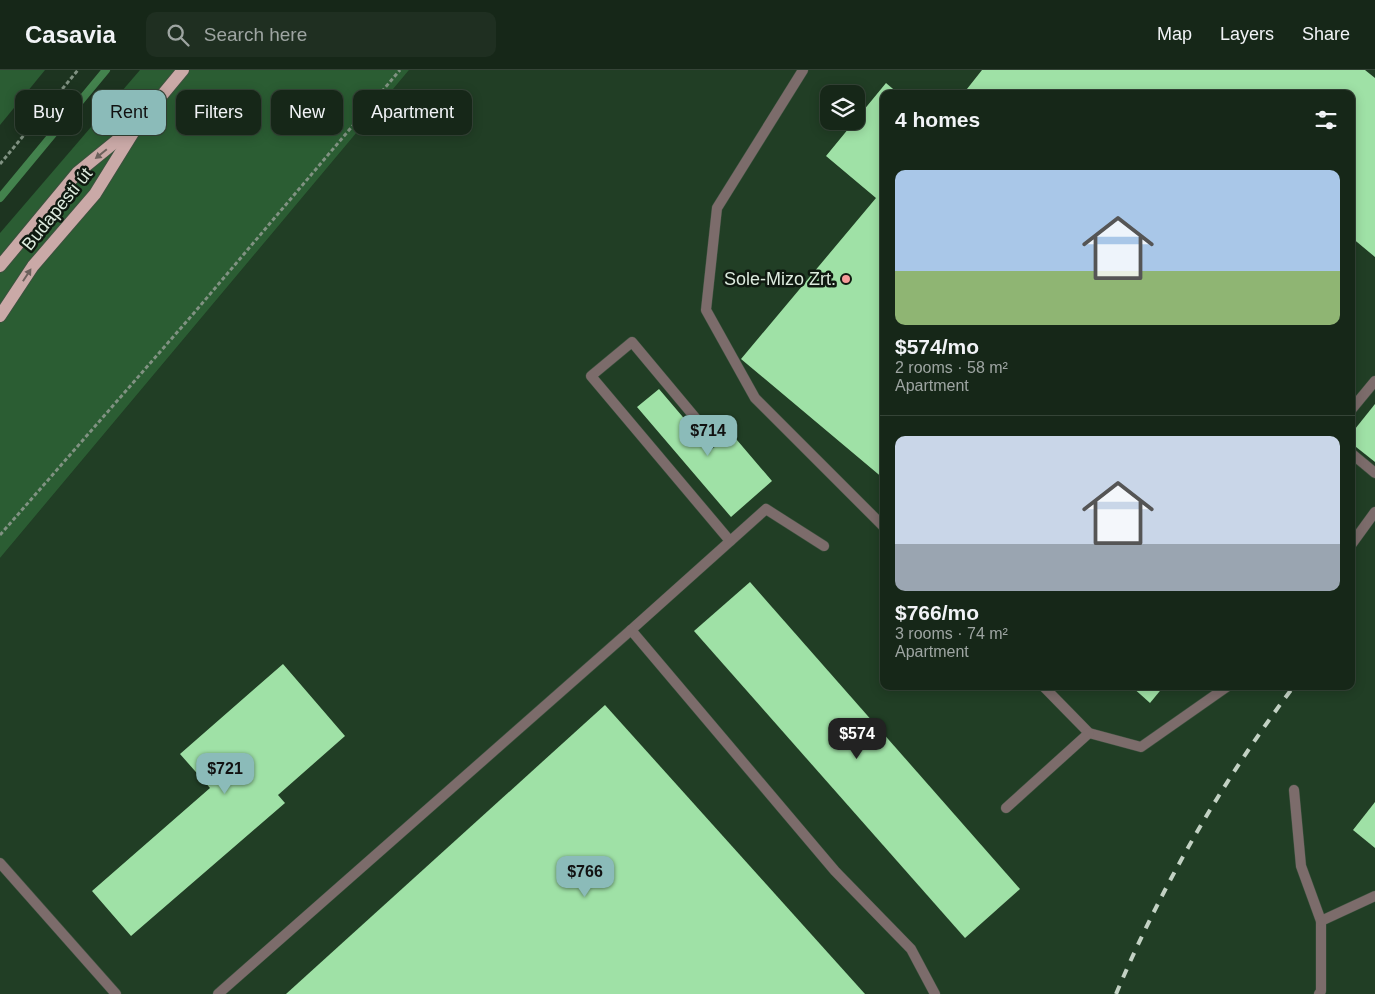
<!DOCTYPE html>
<meta charset="utf-8">
<style>
:root{--surface:#162718;--page:#1f2f21;--text:#f1f3f6;--muted:#9ea5a2;--line:#354437;--accent:#8bbbb9}
body{margin:0;font-family:Arial,sans-serif;background:var(--page);color:var(--text);height:100vh;display:flex;flex-direction:column;font-size:19px;white-space:nowrap}
*{box-sizing:border-box;margin:0}
p{font-size:16px;color:var(--muted)}
.icon{flex:none;width:28px;height:28px;fill:none;stroke:currentColor;stroke-width:2;stroke-linecap:round;stroke-linejoin:round}
.map{position:relative;flex:1;overflow:hidden}
.panel{position:absolute;left:880px;top:20px;width:475px;height:600px;display:flex;flex-direction:column;background:var(--surface);border-radius:10px;box-shadow:0 2px 12px #0003,0 0 0 1px var(--line)}
.panel>*{flex:none}
.top-card{position:absolute;left:15px;top:20px;width:475px;height:45px;display:flex;gap:10px}
.fabs{position:absolute;left:820px;top:15px;display:grid;gap:10px}
.fabs a{display:grid;place-items:center;width:45px;height:45px;border-radius:10px;background:var(--surface);box-shadow:0 2px 12px #0003,0 0 0 1px var(--line);font-size:25px}
.price{position:absolute;translate:-50% -42px;padding:0 11px;border-radius:10px;background:var(--accent);color:#111;font-size:16px;line-height:32px;filter:drop-shadow(0 1px 2px #0008)}
.price::after{content:'';position:absolute;left:50%;top:30px;width:15px;height:11px;margin-left:-8px;background:inherit;clip-path:polygon(0 0,100% 0,50% 100%)}
.price.current{background:#222;color:#fff}
ul{padding:0;list-style:none}
li{display:grid;align-content:center;gap:10px;height:265px;padding:0 15px}
li+li{border-top:1px solid var(--line)}
li span{display:grid;place-items:center;height:155px;border-radius:10px;color:#555}
li>.icon{margin-inline-start:auto}
span .icon{width:90px;height:90px;fill:#fffc;stroke-width:1}
li b{font-size:21px}
h2{display:flex;justify-content:space-between;align-items:center;height:60px;padding:0 15px;font-size:21px}
.tag{padding:0 18px;border-radius:10px;background:var(--surface);box-shadow:0 2px 12px #0003,0 0 0 1px var(--line);font-size:18px;line-height:45px}
.tag.current{background:var(--accent);color:#111}
header{display:flex;align-items:center;gap:30px;box-sizing:border-box;height:70px;padding:0 25px;background:var(--surface);border-bottom:1px solid var(--line)}
header strong{font-size:24px}
nav{display:flex;gap:28px;margin-inline-start:auto;font-size:18px}
.search{width:350px;height:45px;background:var(--page);display:flex;align-items:center;gap:12px;box-sizing:border-box;padding:0 18px;border-radius:10px;color:var(--muted);font-size:19px}
.map>svg:first-child{display:block}
</style>
<header>
<strong>Casavia</strong>
<div class="search"><svg class="icon" aria-label="search" viewBox="0 0 24 24"><circle cx="10" cy="10" r="6"/><path d="M15 15l6 6"/></svg>Search here</div>
<nav><a>Map</a><a>Layers</a><a>Share</a></nav>
</header>
<div class="map">
<svg width="1375" height="924" viewBox="0 0 1375 924">
<rect width="100%" height="100%" fill="#1d3420"/>
<!-- built -->
<path fill="#213e25" fill-rule="evenodd" d="M409,0H1375V924H0V488ZM829,24H856V51H829ZM884,24H1351V616H884Z"/>
<!-- green -->
<g fill="#2b5d33">
<path d="M0,0H45L0,55Z"/>
<path d="M140,0H409L0,488V163Z"/>
</g>
<g fill="none" stroke-linecap="round" stroke-linejoin="round">
<!-- stream -->
<path stroke="#43824d" stroke-width="8" d="M0,128L106,0"/>
</g>
<!-- building -->
<g fill="#9fe1a6">
<path d="M982,0H1365L1375,8V187L1351,167V24H963Z"/>
<path d="M886,13L899,24H884V409L741,289L876,128L826,86Z"/>
<path d="M659,319L711,380L731,363L772,411L731,447L637,337Z"/>
<path d="M1375,334V392L1351,373V364Z"/>
<path d="M750,512L1020,819L965,868L694,561Z"/>
<path d="M283,594L345,666L278,725L285,733L131,866L92,821L210,718L180,684Z"/>
<path d="M1131,616H1164L1150,633Z"/>
<path d="M605,635L865,924H286Z"/>
<path d="M1375,732V778L1353,760Z"/>
</g>
<g fill="none" stroke-linecap="round" stroke-linejoin="round">
<defs>
<g id="lane">
<path d="M803,0L717,138L706,240L755,328L884,457"/>
<path d="M1351,340L1375,311"/>
<path d="M708,363L632,272L591,306L730,471"/>
<path d="M1351,383L1375,403"/>
<path d="M1351,475L1375,442"/>
<path d="M631,560L766,439L824,476"/>
<path d="M1043,616L1089,663L1141,677L1228,616"/>
<path d="M1294,720L1301,796L1321,851V921L1319,924"/>
<path d="M1006,738L1089,663"/>
<path d="M0,793L116,924"/>
<path d="M1321,851L1375,826"/>
<path d="M218,924L631,560L835,801L911,879L935,924"/>
</g>
<g id="primary">
<path d="M0,196L77,103L131,59"/>
<path d="M0,246L33,196L95,124L139,53L183,0"/>
</g>
</defs>
<!-- lane casing -->
<use href="#lane" stroke="#3c513e" stroke-width="11"/>
<!-- primary casing -->
<use href="#primary" stroke="#3c513e" stroke-width="14"/>
<!-- path -->
<g stroke="#809282" stroke-width="3" stroke-dasharray="4 2.5" stroke-linecap="butt">
<path d="M0,94L78,0"/>
<path d="M0,465L194,243L400,0"/>
</g>
<!-- lane -->
<use href="#lane" stroke="#7c6c6b" stroke-width="10"/>
<!-- primary -->
<use href="#primary" stroke="#caa9a7" stroke-width="12"/>
<!-- rail -->
<path stroke="#c2d1c3" stroke-width="4" stroke-dasharray="9 9" stroke-linecap="butt" d="M1116,924C1162,815 1223,710 1294,616"/>
</g>
<!-- one-way arrows -->
<defs><path id="oneway-solid" d="M-6-.8H1V-3.2L6.5 0L1 3.2V.8H-6Z" transform="scale(1.25)"/></defs>
<g fill="#6c615c">
<use href="#oneway-solid" transform="translate(101 84) rotate(141)"/>
<use href="#oneway-solid" transform="translate(27 205) rotate(-57)"/>
</g>
<!-- markers -->
<circle fill="#f59b99" stroke="#0f1910" stroke-width="2" cx="846" cy="209" r="5"/>
<g text-anchor="middle" stroke-width="5" stroke-linejoin="round" paint-order="stroke">
<!-- street labels -->
<g font-size="18" fill="#ddebde" stroke="#0f1910">
<text transform="translate(57 139) rotate(-51)" y="6">Budapesti út</text>
</g>
<!-- poi labels -->
<g font-size="18" fill="#ddebde" stroke="#0f1910" text-anchor="end">
<text x="836" y="215">Sole-Mizo Zrt.</text>
</g>
</g>
</svg>
<div class="fabs">
<a><svg class="icon" aria-label="layers" viewBox="0 0 24 24"><path d="M12 4l9 5-9 5-9-5zM3 14l9 5 9-5"/></svg></a>
</div>
<b class="price" style="left:708px;top:387px">$714</b>
<b class="price current" style="left:857px;top:690px">$574</b>
<b class="price" style="left:225px;top:725px">$721</b>
<b class="price" style="left:585px;top:828px">$766</b>
<div class="top-card">
<a class="tag">Buy</a>
<a class="tag current">Rent</a>
<a class="tag">Filters</a>
<a class="tag">New</a>
<a class="tag">Apartment</a>
</div>
<section class="panel">
<h2>4 homes<svg class="icon" aria-label="filters" viewBox="0 0 24 24"><path d="M4 7h16M4 17h16"/><circle cx="9" cy="7" r="2"/><circle cx="15" cy="17" r="2"/></svg></h2>
<ul>
<li><span style="background:linear-gradient(#a9c7e8 65%,#8fb573 0)"><svg class="icon" aria-label="home" viewBox="0 0 24 24"><path d="M3 11l9-7 9 7M6 9v11h12V9"/></svg></span><div><b>$574/mo</b><p>2 rooms · 58 m²</p><p>Apartment</p></div></li>
<li><span style="background:linear-gradient(#c9d6e8 70%,#9aa5b1 0)"><svg class="icon" aria-label="home" viewBox="0 0 24 24"><path d="M3 11l9-7 9 7M6 9v11h12V9"/></svg></span><div><b>$766/mo</b><p>3 rooms · 74 m²</p><p>Apartment</p></div></li>
</ul>
</section>
</div>
